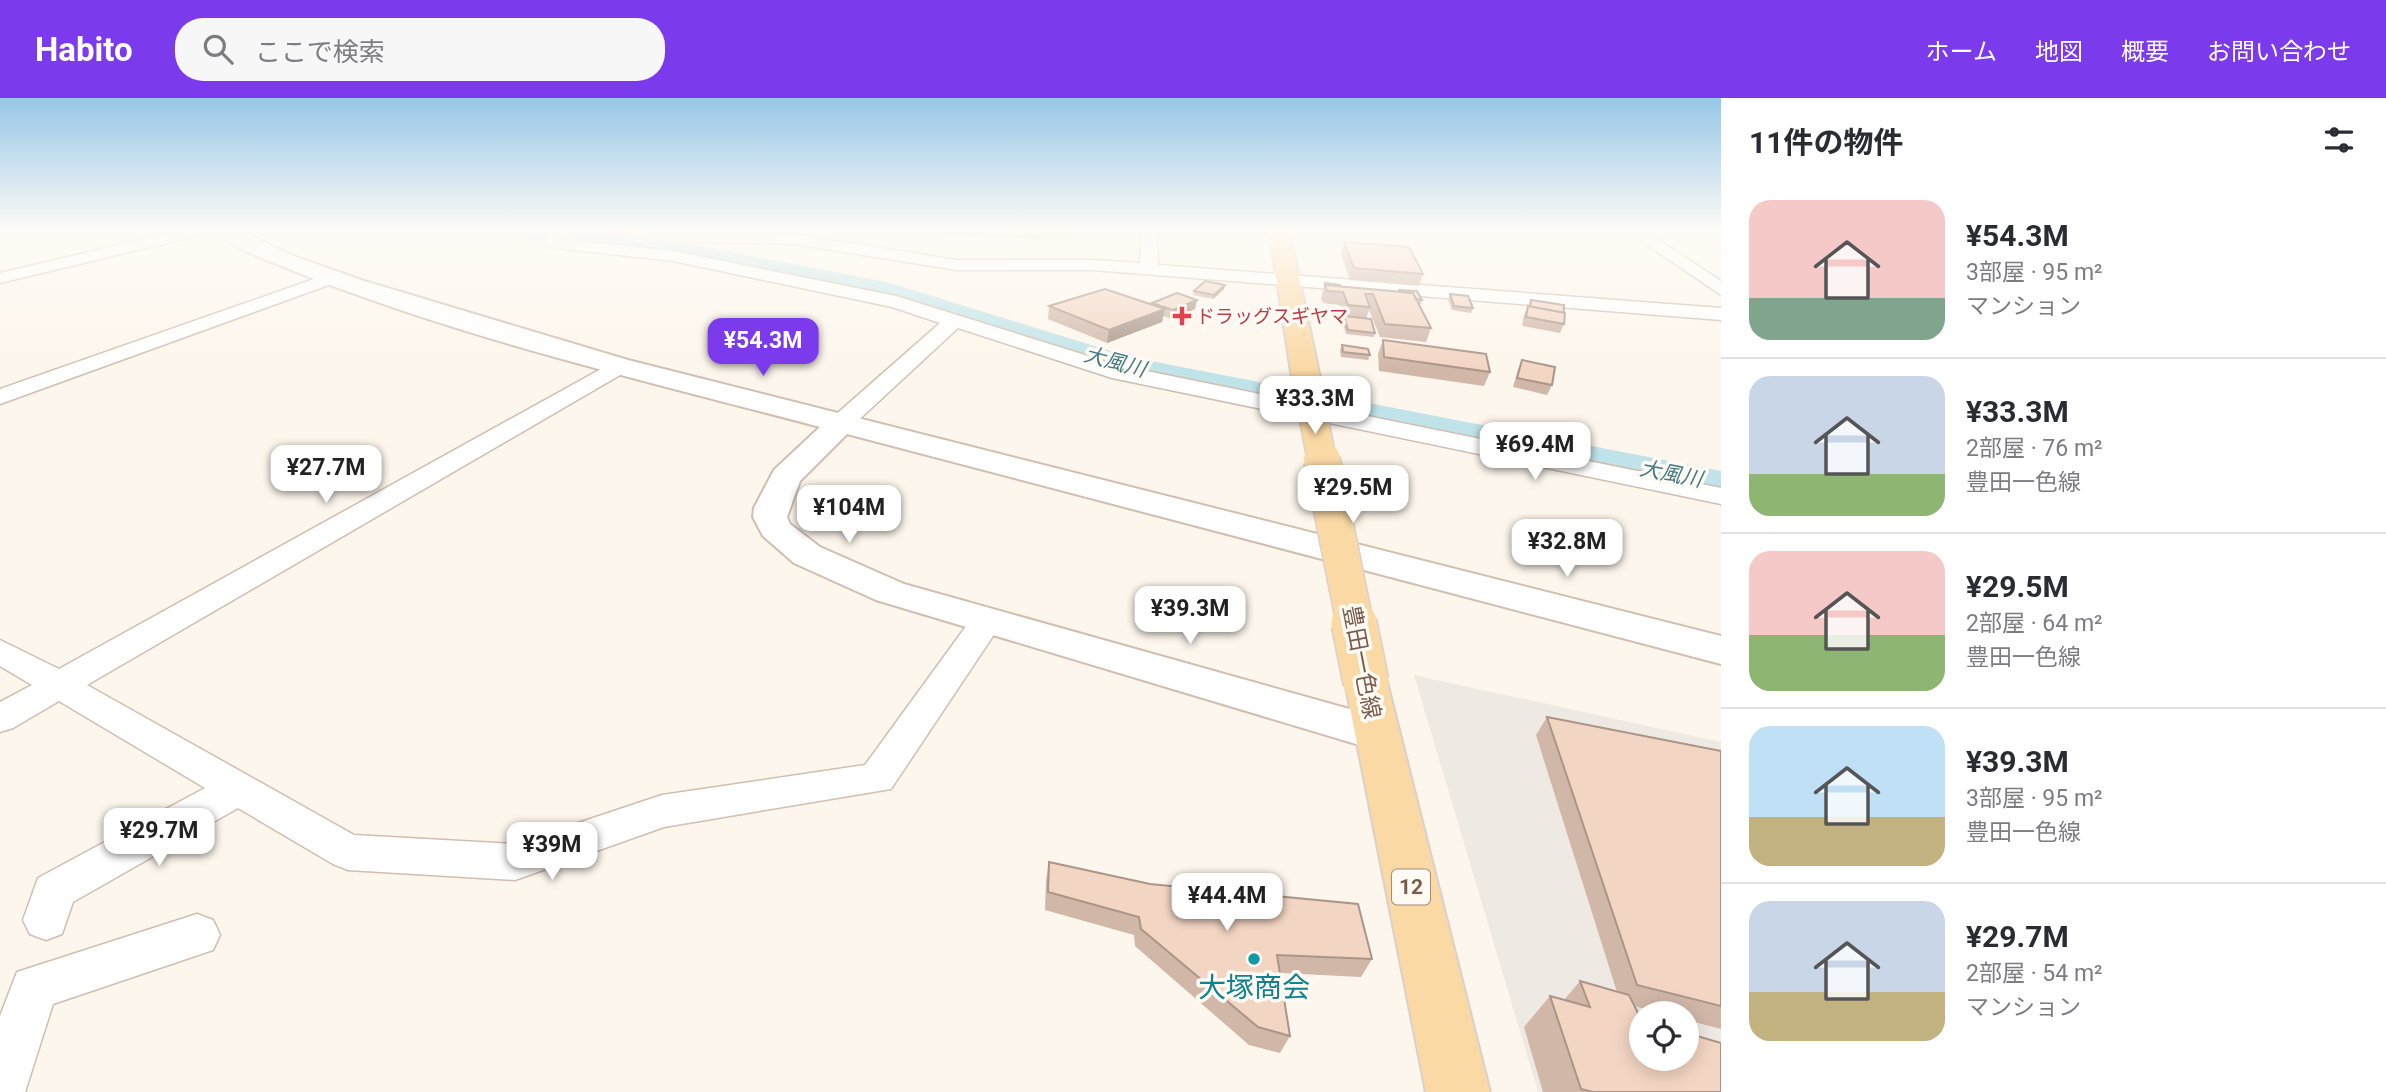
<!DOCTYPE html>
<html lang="ja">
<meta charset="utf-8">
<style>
:root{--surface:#fff;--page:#f7f7f7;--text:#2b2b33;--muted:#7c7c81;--line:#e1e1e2;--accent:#7c3aed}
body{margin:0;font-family:Roboto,"Noto Sans JP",sans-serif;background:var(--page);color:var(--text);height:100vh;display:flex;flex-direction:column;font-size:26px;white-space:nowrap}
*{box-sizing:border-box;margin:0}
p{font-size:23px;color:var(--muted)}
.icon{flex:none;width:38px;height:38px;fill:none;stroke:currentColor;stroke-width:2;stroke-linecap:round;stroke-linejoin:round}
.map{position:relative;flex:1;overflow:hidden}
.drawer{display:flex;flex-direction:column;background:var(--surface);width:665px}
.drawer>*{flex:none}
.controls{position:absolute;left:1629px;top:903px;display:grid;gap:14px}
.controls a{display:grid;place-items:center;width:70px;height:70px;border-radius:50%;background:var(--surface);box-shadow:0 4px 18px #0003;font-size:35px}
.price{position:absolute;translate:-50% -60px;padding:0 16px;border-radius:14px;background:#fff;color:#222;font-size:23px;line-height:46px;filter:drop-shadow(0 2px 4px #0008)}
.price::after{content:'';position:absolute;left:50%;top:42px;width:21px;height:16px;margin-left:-10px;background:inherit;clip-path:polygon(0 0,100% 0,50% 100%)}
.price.current{background:var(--accent);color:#fff}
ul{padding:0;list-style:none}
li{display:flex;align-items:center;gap:21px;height:175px;padding:0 28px}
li+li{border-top:2px solid var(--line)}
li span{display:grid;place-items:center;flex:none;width:196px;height:140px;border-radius:21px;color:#555}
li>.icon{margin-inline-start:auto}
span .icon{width:84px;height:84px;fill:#fffc;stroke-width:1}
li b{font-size:30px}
h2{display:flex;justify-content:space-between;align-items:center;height:84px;padding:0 28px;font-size:30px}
header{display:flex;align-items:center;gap:42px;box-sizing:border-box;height:98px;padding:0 35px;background:var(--accent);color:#fff}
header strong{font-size:33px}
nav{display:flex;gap:38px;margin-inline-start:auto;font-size:24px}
.search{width:490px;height:63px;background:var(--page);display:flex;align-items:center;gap:18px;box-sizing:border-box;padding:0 24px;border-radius:28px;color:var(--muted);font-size:26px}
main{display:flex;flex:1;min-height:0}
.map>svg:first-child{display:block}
</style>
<header>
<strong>Habito</strong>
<div class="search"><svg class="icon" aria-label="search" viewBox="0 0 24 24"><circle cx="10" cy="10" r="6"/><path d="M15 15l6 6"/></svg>ここで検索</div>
<nav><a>ホーム</a><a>地図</a><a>概要</a><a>お問い合わせ</a></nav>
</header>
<main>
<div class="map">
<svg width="1721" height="994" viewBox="0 0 1721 994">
<rect width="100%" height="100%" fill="#fdf6ec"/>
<!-- industrial -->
<path fill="#efe9e4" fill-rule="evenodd" d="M1414,577L1721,644V994H1538ZM1642,915H1687V961H1642Z"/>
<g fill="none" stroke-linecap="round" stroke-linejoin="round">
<!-- river -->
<path fill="#bfe3e8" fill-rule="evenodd" d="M500,132H582L675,143L890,185L1130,259L1721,373V399L1123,279L883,202L675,159L513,140L504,137Z"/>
<defs>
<g id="minor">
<path d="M182,132H211L209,135L0,185V175Z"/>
<path d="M1141,132H1157L1158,167L1721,210V222L1093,172H957L794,146L659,143L651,138L659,133L794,136L957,162H1093L1140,165Z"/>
<path d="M1625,132H1644L1721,183V197Z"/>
<path d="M553,140L673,153L896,198L1117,267L1721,390V406L1112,280L958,230L850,330H832L829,325L832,320L940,225L892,209L673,163L547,149V141Z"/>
<path d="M331,175L337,176L340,180L337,184L0,306V291Z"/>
<path d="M619,261L630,268L627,273L87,587L354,737L515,746L662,697L865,667L975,516L987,513L999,516L1003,523L891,691L664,729L515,782L348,772L333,766L238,710L73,804L62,836L46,842L30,836L23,822L38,780L205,690L59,603L13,630L0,634V604L32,587L0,568V542L59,571Z"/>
<path d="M197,816L213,822L220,837L213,852L53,906L25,994H0V918L17,874Z"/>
</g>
<path id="tertiary" d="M214,132H239L294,158L361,182L628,262L1721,538V566L847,336L800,383L787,419L790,426L820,449L904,486L1392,623L1399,635L1392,647L1376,652L876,502L794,465L763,438L753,419L754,410L774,372L820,329C642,282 460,240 289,171C270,163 226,148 214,132Z"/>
<g id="primary">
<path d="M1269,132H1289L1320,280L1316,286H1296L1292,280Z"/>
<path d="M1366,569L1381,574L1387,584L1490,994H1426L1345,584L1351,574Z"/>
</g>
</defs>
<!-- minor casing -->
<use href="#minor" stroke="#d1beb0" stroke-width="3"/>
<!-- tertiary casing -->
<use href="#tertiary" stroke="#d1beb0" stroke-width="4"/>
<!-- primary casing -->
<use href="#primary" stroke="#dad1cd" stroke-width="4"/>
<!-- minor -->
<use href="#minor" fill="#fff" fill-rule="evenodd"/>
<!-- tertiary -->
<use href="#tertiary" fill="#fff" fill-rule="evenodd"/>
<!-- primary -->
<use href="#primary" fill="#fbd9a5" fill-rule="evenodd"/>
<defs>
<path id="primary-bridge-far2" d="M1306,280L1322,363"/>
<path id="primary-bridge-far1" d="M1322,362L1355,526"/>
<path id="primary-bridge" d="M1354,525L1366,584"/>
</defs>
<!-- primary-bridge-far2 casing -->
<use href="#primary-bridge-far2" stroke="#dad1cd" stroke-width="31" stroke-linecap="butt"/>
<!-- primary-bridge-far1 casing -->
<use href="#primary-bridge-far1" stroke="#dad1cd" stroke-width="39" stroke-linecap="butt"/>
<!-- primary-bridge casing -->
<use href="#primary-bridge" stroke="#dad1cd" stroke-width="48" stroke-linecap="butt"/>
<!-- primary-bridge-far2 -->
<use href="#primary-bridge-far2" stroke="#fbd9a5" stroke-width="28"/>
<!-- primary-bridge-far1 -->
<use href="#primary-bridge-far1" stroke="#fbd9a5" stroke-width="36"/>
<!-- primary-bridge -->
<use href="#primary-bridge" stroke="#fbd9a5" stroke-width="45"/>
</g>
<!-- wall -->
<g fill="#d1b7a8">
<path d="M852,132H1083V137L1071,136L1070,143L852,133Z"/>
<path d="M1344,144L1423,176L1419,188L1350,182L1341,156Z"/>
<path d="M1325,185L1340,189L1398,194L1399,192L1422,202L1421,206H1419L1431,230L1426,244L1380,239L1369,212L1366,221L1375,235L1374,239L1346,236L1342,223L1343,220L1339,207L1323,205L1321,200Z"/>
<path d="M1225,187L1224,191L1213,201L1193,197L1194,193Z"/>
<path d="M1450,196L1473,210L1471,215L1452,212L1448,201Z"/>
<path d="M1531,202L1564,226L1560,235L1522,228L1524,217Z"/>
<path d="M1152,205L1195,211L1171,221L1163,218L1162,224L1107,245L1048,221L1049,208L1152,207Z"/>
<path d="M1383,242L1490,274L1484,288L1379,273L1378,256Z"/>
<path d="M1342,247L1370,257L1368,262L1341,259L1340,252Z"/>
<path d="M1522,262L1552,287L1547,297L1513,289L1518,272Z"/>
<path d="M1547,619L1721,653V931L1687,922V915H1661L1634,908L1641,923L1721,994H1543L1524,929L1550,898L1564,902L1580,883L1617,894L1536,637Z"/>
<path d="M1049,764L1372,861L1361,879L1280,875L1290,938L1280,955L1249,947L1135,848L1134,837L1045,812L1046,782Z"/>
</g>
<!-- shaded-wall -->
<g fill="#aa9588">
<path d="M1225,187L1224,191L1213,201L1214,197Z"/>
<path d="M1197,202L1195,211L1171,221L1173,212Z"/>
<path d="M1165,211L1162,224L1107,245L1109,232Z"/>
</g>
<!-- building -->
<g fill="#f3d5c3" stroke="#aa9588" stroke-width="2">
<path d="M1344,144L1409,149L1423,176L1354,170Z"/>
<path d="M1205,183L1225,187L1214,197L1194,193Z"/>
<path d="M1325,185L1340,187V189L1325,187Z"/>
<path d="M1325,187L1413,195L1431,230L1385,226L1373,196H1365L1370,209L1348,207L1343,194L1327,193Z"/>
<path d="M1105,191L1165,211L1109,232L1049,208Z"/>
<path d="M1399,192L1417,193L1422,202L1416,201L1413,195L1400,194Z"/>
<path d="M1177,195L1197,202L1173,212L1152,205Z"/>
<path d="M1450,196L1468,198L1473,210L1454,208Z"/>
<path d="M1531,202L1564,207V215L1530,209Z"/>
<path d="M1528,208L1565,215L1564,226L1526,219Z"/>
<path d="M1344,218L1371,221L1375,235L1348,232Z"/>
<path d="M1383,242L1486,256L1490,274L1384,259Z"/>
<path d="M1342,247L1368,251L1370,257L1343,254Z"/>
<path d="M1522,262L1555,269L1552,287L1517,280Z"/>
<path d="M1547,619L1721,653V908L1637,887Z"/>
<path d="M1049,764L1150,786L1358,806L1372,861L1277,857L1290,938L1258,929L1141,831L1139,819L1048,794Z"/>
<path d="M1580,883L1629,897L1642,923V961H1687V935L1721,945V994H1593L1581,991L1550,898L1590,909Z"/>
</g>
<!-- sky -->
<linearGradient id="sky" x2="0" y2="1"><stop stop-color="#97c7e8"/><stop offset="0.49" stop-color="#fefbf6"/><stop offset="1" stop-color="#fefbf6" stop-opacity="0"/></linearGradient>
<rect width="1721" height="271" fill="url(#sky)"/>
<!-- markers -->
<path fill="#e0444e" stroke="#fffaf3" stroke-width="2.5" d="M1178.5 207.5h7v7h7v7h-7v7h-7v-7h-7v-7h7z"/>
<circle fill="#0f9aa8" stroke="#fffaf3" stroke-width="2.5" cx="1254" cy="861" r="7"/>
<g text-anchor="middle" stroke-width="7" stroke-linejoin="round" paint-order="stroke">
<!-- far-health labels -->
<g font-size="19" fill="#be3a42" stroke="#fffaf3" text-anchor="start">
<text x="1196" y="225">ドラッグスギヤマ</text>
</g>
<!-- far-water labels -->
<g font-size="21" font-style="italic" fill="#437c86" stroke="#fffaf3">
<text transform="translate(1115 264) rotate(15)" y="7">大風川</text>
<text transform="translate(1671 376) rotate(11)" y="7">大風川</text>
</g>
<!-- shield labels -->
<rect fill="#fffaf3" stroke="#a28b7f" stroke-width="2" x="1392" y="771.5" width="38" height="35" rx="5"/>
<g font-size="21" font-weight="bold" fill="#7a5c4d">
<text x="1411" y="796">12</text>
</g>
<!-- street labels -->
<g font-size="23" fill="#7a5c4d" stroke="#fffaf3">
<text transform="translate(1362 564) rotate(79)" y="8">豊田一色線</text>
</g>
<!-- near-culture labels -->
<g font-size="28" fill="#0d838f" stroke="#fffaf3">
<text x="1254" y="899">大塚商会</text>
</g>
</g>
</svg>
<div class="controls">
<a><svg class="icon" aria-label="locate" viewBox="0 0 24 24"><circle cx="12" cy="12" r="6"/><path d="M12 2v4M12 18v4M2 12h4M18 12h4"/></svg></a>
</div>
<b class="price current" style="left:763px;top:280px">¥54.3M</b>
<b class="price" style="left:1315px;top:338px">¥33.3M</b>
<b class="price" style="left:1535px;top:384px">¥69.4M</b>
<b class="price" style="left:326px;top:407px">¥27.7M</b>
<b class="price" style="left:1353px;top:427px">¥29.5M</b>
<b class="price" style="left:849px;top:447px">¥104M</b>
<b class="price" style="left:1567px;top:481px">¥32.8M</b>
<b class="price" style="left:1190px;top:548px">¥39.3M</b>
<b class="price" style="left:159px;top:770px">¥29.7M</b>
<b class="price" style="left:552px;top:784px">¥39M</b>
<b class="price" style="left:1227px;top:835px">¥44.4M</b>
</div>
<section class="drawer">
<h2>11件の物件<svg class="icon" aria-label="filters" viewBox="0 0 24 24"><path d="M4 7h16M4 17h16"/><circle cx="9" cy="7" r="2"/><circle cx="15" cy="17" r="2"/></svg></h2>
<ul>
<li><span style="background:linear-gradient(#f6c9c9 70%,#7fa58c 0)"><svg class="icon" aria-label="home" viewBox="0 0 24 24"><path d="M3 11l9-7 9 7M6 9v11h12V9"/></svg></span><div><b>¥54.3M</b><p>3部屋 · 95 m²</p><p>マンション</p></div></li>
<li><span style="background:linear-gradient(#c9d6e8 70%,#8fb573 0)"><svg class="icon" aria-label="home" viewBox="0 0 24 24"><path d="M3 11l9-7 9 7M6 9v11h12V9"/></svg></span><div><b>¥33.3M</b><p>2部屋 · 76 m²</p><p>豊田一色線</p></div></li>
<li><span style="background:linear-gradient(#f6c9c9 60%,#8fb573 0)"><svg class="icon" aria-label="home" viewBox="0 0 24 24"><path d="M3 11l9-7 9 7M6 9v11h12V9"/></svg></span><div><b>¥29.5M</b><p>2部屋 · 64 m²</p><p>豊田一色線</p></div></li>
<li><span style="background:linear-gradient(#bfe0f5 65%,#c2b280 0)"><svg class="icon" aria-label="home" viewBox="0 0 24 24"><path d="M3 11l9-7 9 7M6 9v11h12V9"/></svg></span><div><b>¥39.3M</b><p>3部屋 · 95 m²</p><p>豊田一色線</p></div></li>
<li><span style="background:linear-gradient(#c9d6e8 65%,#c2b280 0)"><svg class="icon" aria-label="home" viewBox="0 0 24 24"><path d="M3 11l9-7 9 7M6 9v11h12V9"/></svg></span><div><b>¥29.7M</b><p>2部屋 · 54 m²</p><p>マンション</p></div></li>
</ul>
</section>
</main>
